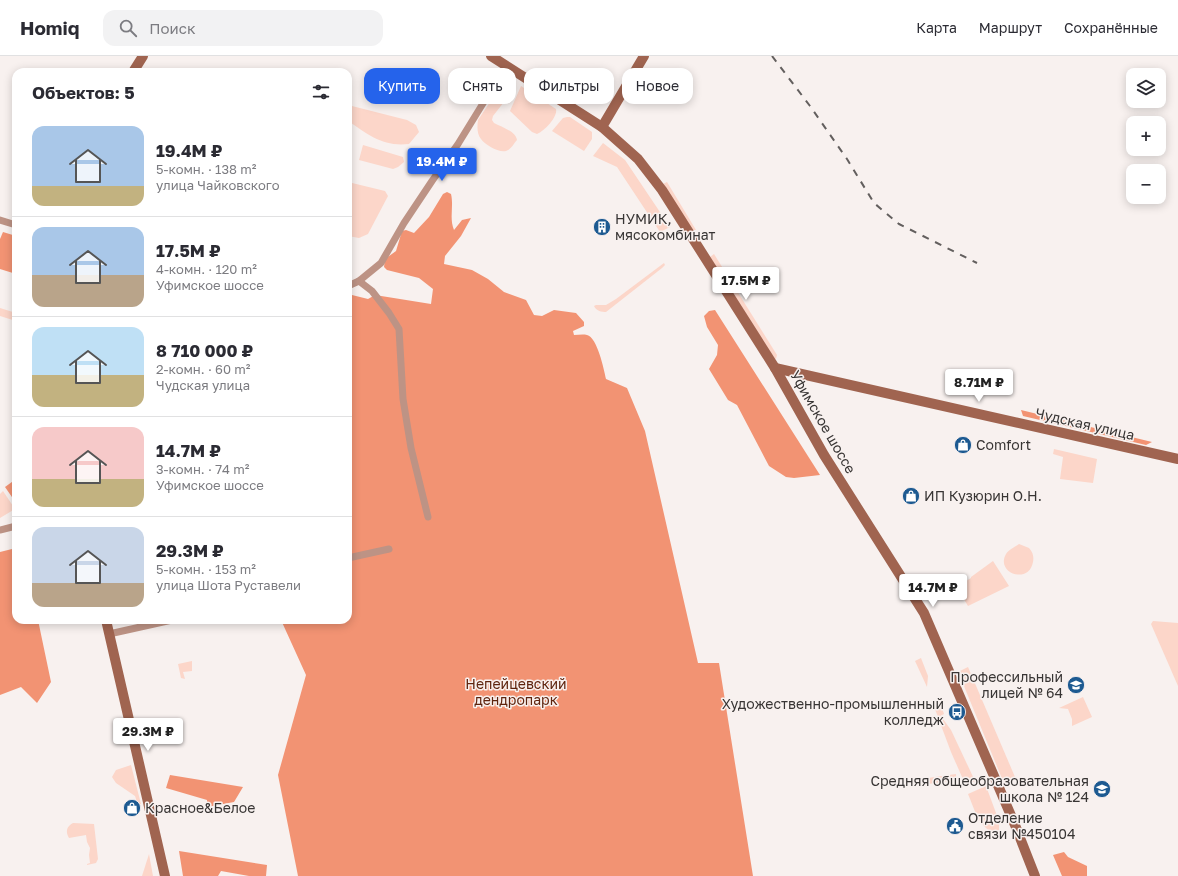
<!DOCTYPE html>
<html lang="ru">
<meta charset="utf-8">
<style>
:root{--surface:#fff;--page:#f2f2f3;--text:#2b2b33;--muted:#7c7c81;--line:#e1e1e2;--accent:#2563eb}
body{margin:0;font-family:"Golos Text",sans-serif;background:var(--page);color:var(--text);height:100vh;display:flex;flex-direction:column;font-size:15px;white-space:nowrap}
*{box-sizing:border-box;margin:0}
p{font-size:13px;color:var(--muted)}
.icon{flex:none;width:22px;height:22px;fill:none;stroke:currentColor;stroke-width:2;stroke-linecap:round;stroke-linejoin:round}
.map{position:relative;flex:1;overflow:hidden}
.details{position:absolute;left:12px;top:12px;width:340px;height:556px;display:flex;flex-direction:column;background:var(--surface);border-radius:12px;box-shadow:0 2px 10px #0003}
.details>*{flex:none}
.banner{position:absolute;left:364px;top:12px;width:380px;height:36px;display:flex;gap:8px}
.controls{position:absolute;left:1126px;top:12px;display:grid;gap:8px}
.controls a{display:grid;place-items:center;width:40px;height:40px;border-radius:8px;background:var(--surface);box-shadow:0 2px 10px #0003;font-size:20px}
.price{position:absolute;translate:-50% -34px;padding:0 9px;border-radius:4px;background:#fff;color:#222;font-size:13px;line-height:26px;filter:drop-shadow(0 1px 2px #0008)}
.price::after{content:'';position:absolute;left:50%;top:24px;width:12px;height:9px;margin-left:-6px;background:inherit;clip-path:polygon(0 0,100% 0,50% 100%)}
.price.on{background:var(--accent);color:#fff}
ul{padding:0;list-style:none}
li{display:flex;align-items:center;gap:12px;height:100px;padding:0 20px}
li+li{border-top:1px solid var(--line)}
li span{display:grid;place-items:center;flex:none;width:112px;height:80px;border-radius:12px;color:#555}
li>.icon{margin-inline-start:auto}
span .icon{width:48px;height:48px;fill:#fffc;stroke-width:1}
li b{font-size:17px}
h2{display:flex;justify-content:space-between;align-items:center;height:48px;padding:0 20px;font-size:17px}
.chip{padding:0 14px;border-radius:12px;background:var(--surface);box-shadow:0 2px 10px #0003;font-size:14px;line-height:36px}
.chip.on{background:var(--accent);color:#fff}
header{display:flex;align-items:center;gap:24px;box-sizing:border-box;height:56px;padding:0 20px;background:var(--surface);border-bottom:1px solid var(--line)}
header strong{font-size:19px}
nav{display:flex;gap:22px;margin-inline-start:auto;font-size:14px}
.search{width:280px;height:36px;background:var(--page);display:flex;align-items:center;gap:10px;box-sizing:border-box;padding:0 14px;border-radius:12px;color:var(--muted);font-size:15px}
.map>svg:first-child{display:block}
</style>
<header>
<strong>Homiq</strong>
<div class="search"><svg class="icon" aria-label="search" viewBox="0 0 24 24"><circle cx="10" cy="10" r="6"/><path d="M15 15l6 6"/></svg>Поиск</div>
<nav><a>Карта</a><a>Маршрут</a><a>Сохранённые</a></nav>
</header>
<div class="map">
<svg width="1178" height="820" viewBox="0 0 1178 820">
<rect width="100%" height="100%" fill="#f8f1ef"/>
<!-- green -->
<g fill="#fcd6c9">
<path d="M507,23H510L515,29L514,33L493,60L492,64L494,67C501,71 516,75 517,84C514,87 512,92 508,94C502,99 485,89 481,83C477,78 477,71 478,64L504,25Z"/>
<path d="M521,30L556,53C558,61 544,75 537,78L532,76L510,55Z"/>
<path d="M348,49L407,64L416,69L419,76L409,88C383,91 369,79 348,65Z"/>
<path d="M567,61H570L592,76V83L584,95L552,75L563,62Z"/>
<path d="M603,87L625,104L670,171L660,176L617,111L593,100Z"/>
<path d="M363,89L403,101L404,106L398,111L393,113L359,104Z"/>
<path d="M348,126L385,135L388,140L368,178L359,182L348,180Z"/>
<path d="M667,126L696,174H691L663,128Z"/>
<path d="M714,198L777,299L776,303L774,302L710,201Z"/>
<path d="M664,207L665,209L662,212L606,256C602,256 596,255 594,250L596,249H606L616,243Z"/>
<path d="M0,252L16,257V265L0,260Z"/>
<path d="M1054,393L1097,403L1093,427L1060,423L1063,401L1053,398Z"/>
<path d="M3,435L15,453L0,462V438Z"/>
<path d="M1019,488L1029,492C1033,496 1034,501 1033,506C1029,529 995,517 1006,498C1008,494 1015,491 1019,488Z"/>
<path d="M993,505L1009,530L968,550L959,535L957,536L955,532L971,522V521Z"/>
<path d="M1153,565L1178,567V630L1151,568Z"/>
<path d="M921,602L928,620L927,631L915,605Z"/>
<path d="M192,605V615L183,616L185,623L181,622L178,608Z"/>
<path d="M968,611L1015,721L1003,725L959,618L960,615Z"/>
<path d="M1083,641L1092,661L1072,670V663L1068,653L1059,652Z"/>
<path d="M940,646L944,658L938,661L933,648Z"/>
<path d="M943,663L951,674L975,725L966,730L951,696L939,664Z"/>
<path d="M131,709L141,748L138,749L135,740L116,727L112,721L116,714Z"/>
<path d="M956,718V724L928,728V722Z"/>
<path d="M986,730L999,765V774L992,776C978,769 974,752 968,738Z"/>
<path d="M73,767L94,768L98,803L96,807L87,809V808L90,807L89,799L90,792L87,786L86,779L69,782C65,775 67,770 73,767Z"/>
<path d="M149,798L153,820H142Z"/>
</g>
<!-- forest -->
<g fill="#f29373">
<path d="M447,136L451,138C454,151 449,162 454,174L462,164L471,162L461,180L445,200L444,208L472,214L488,223L504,236L526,244L534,259L542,260L554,254L576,257L584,266V270L573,275L574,279C578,279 583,278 587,279C597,281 604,313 606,323L627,332L645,375L698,607H719L753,820H298L278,719L306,619L281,564H348V241L352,239L368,243L375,239L431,248L433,233L419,222L387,214L384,211L385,203L396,195L402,175L406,174L414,177L429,161L443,138Z"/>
<path d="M3,176L16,180V218L0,213V183Z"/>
<path d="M715,254L820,419L794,422L786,421L769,410L737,349L728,344L709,313L717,299L718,289L707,271L704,260L709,255Z"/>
<path d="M1021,354L1152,386L1146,389L1023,360Z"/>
<path d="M16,423V454L14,444L5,431Z"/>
<path d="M16,492V564H38L51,626L37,647L21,631L0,639V496Z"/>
<path d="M170,719L243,731L234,746L207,751V744L166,732Z"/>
<path d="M179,795L267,809L266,820H249L221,815L218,820H183Z"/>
<path d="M1064,796L1068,801L1087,810V820H1062L1053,799Z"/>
</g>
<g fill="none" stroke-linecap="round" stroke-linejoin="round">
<!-- street -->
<g stroke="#bd9385" stroke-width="7">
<path d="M0,164L16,169"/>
<path d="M359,225L372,235L389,257L399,273L403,343L411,392L428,461"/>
<path d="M348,230L359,225L381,207L404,167L432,125L458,88L506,10"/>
<path d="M0,474L16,470"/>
<path d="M348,502L389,493"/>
<path d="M109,578L172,564"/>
</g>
<!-- secondary -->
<g stroke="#a06450" stroke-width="10">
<path d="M491,0L602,71L638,103L662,134L775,312L824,399L924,557L1015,769L1035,820"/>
<path d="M133,16L143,0"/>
<path d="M602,71L644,0"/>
<path d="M775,312L1178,403"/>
<path d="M106,564L165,820"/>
</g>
<!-- rail -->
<path stroke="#635f5e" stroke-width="2" stroke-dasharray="7 7" stroke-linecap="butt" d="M772,0L810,50L847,103L874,147L899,168L977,207"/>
</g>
<!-- icons -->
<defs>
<symbol id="building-disc" viewBox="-11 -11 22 22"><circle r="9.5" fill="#1d5a91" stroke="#f8f1ef"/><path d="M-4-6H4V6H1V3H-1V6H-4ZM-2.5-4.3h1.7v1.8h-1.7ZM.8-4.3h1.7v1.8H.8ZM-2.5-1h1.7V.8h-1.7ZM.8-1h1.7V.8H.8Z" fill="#fff"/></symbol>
<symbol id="shop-disc" viewBox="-11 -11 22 22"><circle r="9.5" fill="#1d5a91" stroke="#f8f1ef"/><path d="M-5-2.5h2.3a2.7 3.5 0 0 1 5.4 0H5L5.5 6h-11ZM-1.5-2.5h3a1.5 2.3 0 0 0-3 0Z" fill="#fff"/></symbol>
<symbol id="university-disc" viewBox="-11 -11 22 22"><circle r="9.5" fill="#1d5a91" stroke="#f8f1ef"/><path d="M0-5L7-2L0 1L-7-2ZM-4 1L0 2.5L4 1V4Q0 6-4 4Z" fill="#fff"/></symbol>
<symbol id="bus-disc" viewBox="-11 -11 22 22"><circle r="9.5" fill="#1d5a91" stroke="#f8f1ef"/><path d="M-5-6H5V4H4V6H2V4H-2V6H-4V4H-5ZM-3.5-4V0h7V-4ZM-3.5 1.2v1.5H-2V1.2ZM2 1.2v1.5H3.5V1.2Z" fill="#fff"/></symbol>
<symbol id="school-disc" viewBox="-11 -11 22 22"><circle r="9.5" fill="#1d5a91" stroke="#f8f1ef"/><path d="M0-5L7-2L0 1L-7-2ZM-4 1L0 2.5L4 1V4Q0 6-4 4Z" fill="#fff"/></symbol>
<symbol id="civic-disc" viewBox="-11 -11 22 22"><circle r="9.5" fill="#1d5a91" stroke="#f8f1ef"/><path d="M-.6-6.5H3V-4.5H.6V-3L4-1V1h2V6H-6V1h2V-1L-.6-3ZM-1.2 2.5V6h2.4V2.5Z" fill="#fff"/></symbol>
</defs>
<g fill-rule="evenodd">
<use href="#building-disc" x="592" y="161" width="20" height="20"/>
<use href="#shop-disc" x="953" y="379" width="20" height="20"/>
<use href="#shop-disc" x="901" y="430" width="20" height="20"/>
<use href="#university-disc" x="1066" y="619" width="20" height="20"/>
<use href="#bus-disc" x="947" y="646" width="20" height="20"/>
<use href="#school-disc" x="1092" y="723" width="20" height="20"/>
<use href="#shop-disc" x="122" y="742" width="20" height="20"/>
<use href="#civic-disc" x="945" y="760" width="20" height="20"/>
</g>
<g text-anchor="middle" stroke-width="3" stroke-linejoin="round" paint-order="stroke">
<!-- poi labels -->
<g font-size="14" fill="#383534" stroke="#f8f1ef" text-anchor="start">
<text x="615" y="168">НУМИК,<tspan x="615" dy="16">мясокомбинат</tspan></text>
<text x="976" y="394">Comfort</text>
<text x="924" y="445">ИП Кузюрин О.Н.</text>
<text x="1063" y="626" text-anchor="end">Профессильный<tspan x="1063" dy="16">лицей № 64</tspan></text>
<text x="944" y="653" text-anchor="end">Художественно-промышленный<tspan x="944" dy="16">колледж</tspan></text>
<text x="1089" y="730" text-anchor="end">Средняя общеобразовательная<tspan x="1089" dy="16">школа № 124</tspan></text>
<text x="145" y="757">Красное&amp;Белое</text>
<text x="968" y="767">Отделение<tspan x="968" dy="16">связи №450104</tspan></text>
</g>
<!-- street labels -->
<g font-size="14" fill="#383534" stroke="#f8f1ef">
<text transform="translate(823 366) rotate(60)" y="5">Уфимское шоссе</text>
<text transform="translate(1085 368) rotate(13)" y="5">Чудская улица</text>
</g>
<!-- park labels -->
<g font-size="14" fill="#5f240e" stroke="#f8f1ef">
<text x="516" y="633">Непейцевский<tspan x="516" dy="16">дендропарк</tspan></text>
</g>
</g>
</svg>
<div class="controls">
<a><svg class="icon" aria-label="layers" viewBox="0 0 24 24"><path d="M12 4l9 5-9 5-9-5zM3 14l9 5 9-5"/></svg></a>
<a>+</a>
<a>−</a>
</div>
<b class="price on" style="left:442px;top:126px">19.4M ₽</b>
<b class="price" style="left:746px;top:245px">17.5M ₽</b>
<b class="price" style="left:979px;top:347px">8.71M ₽</b>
<b class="price" style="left:933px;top:552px">14.7M ₽</b>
<b class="price" style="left:148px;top:696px">29.3M ₽</b>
<div class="banner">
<a class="chip on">Купить</a>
<a class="chip">Снять</a>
<a class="chip">Фильтры</a>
<a class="chip">Новое</a>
</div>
<section class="details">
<h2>Объектов: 5<svg class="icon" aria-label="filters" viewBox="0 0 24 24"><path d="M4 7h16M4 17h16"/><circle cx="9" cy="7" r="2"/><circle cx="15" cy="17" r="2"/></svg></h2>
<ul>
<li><span style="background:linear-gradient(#a9c7e8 75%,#c2b280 0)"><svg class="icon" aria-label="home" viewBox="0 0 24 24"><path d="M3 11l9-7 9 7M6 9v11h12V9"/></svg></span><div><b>19.4M ₽</b><p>5-комн. · 138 m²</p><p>улица Чайковского</p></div></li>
<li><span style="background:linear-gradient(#a9c7e8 60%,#b9a48a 0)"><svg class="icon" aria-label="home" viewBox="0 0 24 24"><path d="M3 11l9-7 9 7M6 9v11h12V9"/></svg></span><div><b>17.5M ₽</b><p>4-комн. · 120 m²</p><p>Уфимское шоссе</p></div></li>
<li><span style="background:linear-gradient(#bfe0f5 60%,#c2b280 0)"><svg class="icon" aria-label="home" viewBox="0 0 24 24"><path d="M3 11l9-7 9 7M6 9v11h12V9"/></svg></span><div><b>8 710 000 ₽</b><p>2-комн. · 60 m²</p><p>Чудская улица</p></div></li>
<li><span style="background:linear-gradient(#f6c9c9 65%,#c2b280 0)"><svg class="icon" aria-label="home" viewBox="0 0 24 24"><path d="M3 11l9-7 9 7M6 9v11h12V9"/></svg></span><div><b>14.7M ₽</b><p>3-комн. · 74 m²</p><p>Уфимское шоссе</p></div></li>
<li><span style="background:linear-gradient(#c9d6e8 70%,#b9a48a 0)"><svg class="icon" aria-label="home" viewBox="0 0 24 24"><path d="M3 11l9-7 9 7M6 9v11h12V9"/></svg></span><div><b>29.3M ₽</b><p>5-комн. · 153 m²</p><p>улица Шота Руставели</p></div></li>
</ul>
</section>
</div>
